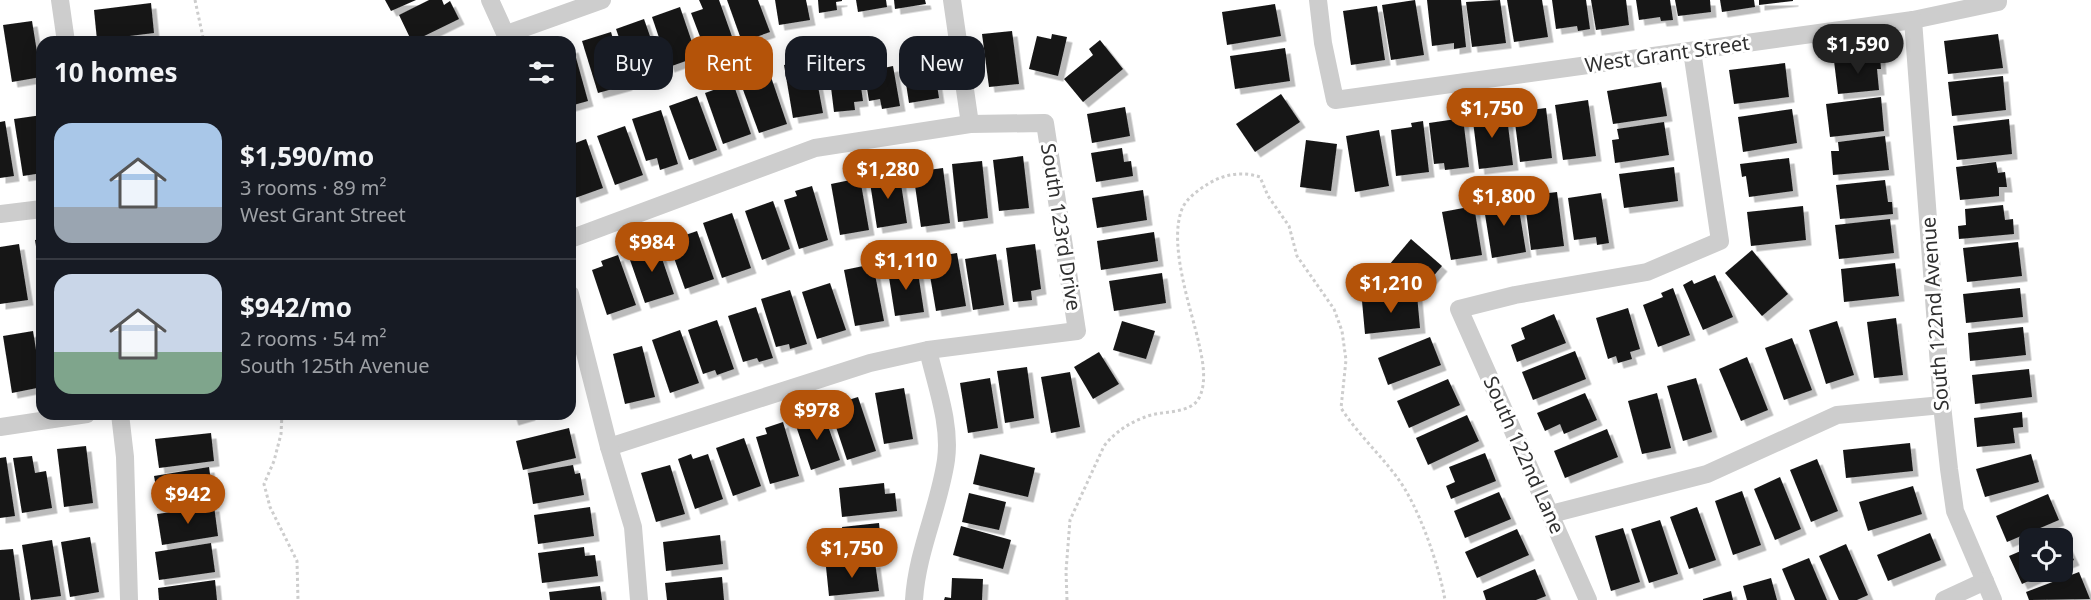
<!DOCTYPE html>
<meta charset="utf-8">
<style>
:root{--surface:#171b24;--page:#242831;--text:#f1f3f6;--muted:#9ea1a6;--line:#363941;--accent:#b45309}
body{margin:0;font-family:"Noto Sans",sans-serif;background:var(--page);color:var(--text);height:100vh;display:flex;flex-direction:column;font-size:22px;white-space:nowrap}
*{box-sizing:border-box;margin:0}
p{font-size:20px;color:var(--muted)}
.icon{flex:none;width:33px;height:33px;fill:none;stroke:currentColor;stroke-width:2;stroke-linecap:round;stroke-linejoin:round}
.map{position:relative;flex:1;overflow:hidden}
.sheet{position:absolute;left:36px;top:36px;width:540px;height:384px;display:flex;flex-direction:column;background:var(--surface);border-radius:18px;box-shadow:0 3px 15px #0003}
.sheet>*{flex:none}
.guide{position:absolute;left:594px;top:36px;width:570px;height:54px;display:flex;gap:12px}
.controls{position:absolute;left:2019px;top:528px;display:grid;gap:12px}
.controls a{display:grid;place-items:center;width:54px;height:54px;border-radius:12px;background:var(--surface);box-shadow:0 3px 15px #0003;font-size:30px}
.price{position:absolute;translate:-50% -51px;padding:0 14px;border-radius:21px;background:var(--accent);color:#fff;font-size:20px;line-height:39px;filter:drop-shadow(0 2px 3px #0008)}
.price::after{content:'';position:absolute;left:50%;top:36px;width:18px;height:14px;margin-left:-9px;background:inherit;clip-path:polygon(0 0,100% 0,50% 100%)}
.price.on{background:#222;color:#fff}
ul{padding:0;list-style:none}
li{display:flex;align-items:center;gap:18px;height:150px;padding:0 18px}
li+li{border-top:2px solid var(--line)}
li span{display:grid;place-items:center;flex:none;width:168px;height:120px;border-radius:18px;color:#555}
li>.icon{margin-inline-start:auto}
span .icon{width:72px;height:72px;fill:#fffc;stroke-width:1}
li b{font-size:26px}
h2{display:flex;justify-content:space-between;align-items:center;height:72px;padding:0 18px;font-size:26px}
.chip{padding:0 21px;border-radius:18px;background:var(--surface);box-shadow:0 3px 15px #0003;font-size:21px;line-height:54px}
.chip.on{background:var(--accent);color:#fff}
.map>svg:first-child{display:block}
</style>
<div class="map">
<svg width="2091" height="600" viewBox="0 0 2091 600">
<defs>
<filter id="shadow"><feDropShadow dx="5.5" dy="5.5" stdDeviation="0" flood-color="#0004"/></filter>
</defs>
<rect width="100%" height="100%" fill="#fff"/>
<!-- building -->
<g fill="#171717" filter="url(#shadow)">
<path d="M385,0H416L391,11Z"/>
<path d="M429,0H442L444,5L450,1L459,19L412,42L399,15Z"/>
<path d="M699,0H719L735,45L707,55L691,13L703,9Z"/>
<path d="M727,0H758L770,32L742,42Z"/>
<path d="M775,0H806L810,20L779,25Z"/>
<path d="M818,0H842V1L836,2L837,10L819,13Z"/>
<path d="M856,0H886L887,7L858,12Z"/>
<path d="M894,0H925L926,4L895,9Z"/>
<path d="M1415,0L1424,55L1391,60L1382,5Z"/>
<path d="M1427,0H1461L1466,47L1454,49V43L1432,46Z"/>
<path d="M1500,0L1506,43L1472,47L1466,2Z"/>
<path d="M1507,0H1542L1548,37L1514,42Z"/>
<path d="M1552,0H1586L1590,29L1578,31L1577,26L1556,29Z"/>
<path d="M1591,0H1626L1629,25L1596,30Z"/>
<path d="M1636,0H1670L1673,20L1661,21L1660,17L1639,20Z"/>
<path d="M1675,0H1710L1711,12L1678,16Z"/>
<path d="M1720,0H1754L1755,7L1722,12Z"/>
<path d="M1759,0H1793V1L1759,5Z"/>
<path d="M151,3L154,33L97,40L94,10Z"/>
<path d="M1275,4L1281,36L1227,45L1222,12Z"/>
<path d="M1377,6L1385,60L1351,65L1343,11Z"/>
<path d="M680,7L697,57L669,67L652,17Z"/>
<path d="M644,19L661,68L633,78L616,29Z"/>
<path d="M32,21L41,77L12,82L3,25Z"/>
<path d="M1012,31L1019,84L989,87L982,34Z"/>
<path d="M611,32L627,85L598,93L582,41Z"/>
<path d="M1052,34L1067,37L1058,76L1029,69L1037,36L1051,39Z"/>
<path d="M1998,34L2003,68L1948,74L1944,41Z"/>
<path d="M1100,40L1123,69L1083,102L1064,79L1093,55L1089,49Z"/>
<path d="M931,46L939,98L909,103L901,51Z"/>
<path d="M573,47L588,101L570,106V48Z"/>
<path d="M1285,48L1290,81L1235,89L1230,56Z"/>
<path d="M1880,56L1881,69H1877L1879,90L1838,94L1834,61Z"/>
<path d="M813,60L823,113L793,118L784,65Z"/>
<path d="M1785,63L1789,97L1734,104L1729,70Z"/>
<path d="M893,66L900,106L882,109L880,99L869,101L865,76L875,74L874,70Z"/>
<path d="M844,69L845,75L859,73L863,101L854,102L855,110L834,112L829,71Z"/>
<path d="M2003,76L2006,110L1952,116L1948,82Z"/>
<path d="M771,77L787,124L759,133L742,87Z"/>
<path d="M1661,82L1667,116L1613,124L1607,91Z"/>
<path d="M733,83L751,134L723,144L705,93Z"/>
<path d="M1281,94L1300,122L1255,152L1236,124Z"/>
<path d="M697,96L717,150L689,160L669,106Z"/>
<path d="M1881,97L1884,131L1830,137L1826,104Z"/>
<path d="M1588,100L1596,156L1563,160L1555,105Z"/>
<path d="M1529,105L1530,110L1546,108L1552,158L1520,162L1513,107Z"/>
<path d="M1125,107L1130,136L1092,143L1087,114Z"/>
<path d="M1792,109L1797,143L1743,152L1738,117Z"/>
<path d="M661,110L678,164L660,170L657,158L646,161L632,119Z"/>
<path d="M1506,110L1513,165L1479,169L1472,114Z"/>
<path d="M42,115V173L23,176L14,119Z"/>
<path d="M1463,118L1469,167L1445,170L1444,163L1434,164L1429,123Z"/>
<path d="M2009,119L2012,154L1957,160L1953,126Z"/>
<path d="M5,121L14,176L0,178V122Z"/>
<path d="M1423,121L1429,172L1396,176L1391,130L1412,127L1411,123Z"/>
<path d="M1664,122L1669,155L1615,163L1612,140L1619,139L1617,129Z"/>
<path d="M625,126L643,175L615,185L597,136Z"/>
<path d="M1379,130L1389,186L1355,192L1346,136Z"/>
<path d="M1885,136L1889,170L1833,175L1831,151H1839L1838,142Z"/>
<path d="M586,139L603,188L575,198L570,183V145Z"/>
<path d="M1306,140L1337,144L1331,191L1300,187Z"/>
<path d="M1122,148L1124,162L1131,161L1133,176L1096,182L1091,153Z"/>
<path d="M1023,156L1029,208L999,211L993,160Z"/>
<path d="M1789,158L1793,191L1749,197L1746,176L1742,177L1740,164Z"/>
<path d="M982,161L988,218L958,222L952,164Z"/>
<path d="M1996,162L1998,173L2005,172L2007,187H1999V196L1960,200L1956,167Z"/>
<path d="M1674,167L1678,201L1624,208L1619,174Z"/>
<path d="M943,168L950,223L921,227L913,172Z"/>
<path d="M899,171L907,223L877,228L869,176Z"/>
<path d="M860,178L869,230L840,235L831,184Z"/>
<path d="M1885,180L1888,202H1892L1893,214L1840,219L1836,185Z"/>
<path d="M812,186L828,240L799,249L784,200L797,196L795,191Z"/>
<path d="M1143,190L1147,220L1097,228L1092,198Z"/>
<path d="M1557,192L1564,246L1531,250L1524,196Z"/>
<path d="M1601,193L1609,243L1597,245L1596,237L1574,240L1568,198Z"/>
<path d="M1517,197L1526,252L1492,258L1483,202Z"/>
<path d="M773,201L790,249L762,260L745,211Z"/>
<path d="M2003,205L2005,220L2013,219L2014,234L1959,239L1958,226L1966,225L1965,209Z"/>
<path d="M1474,206L1482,255L1451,260L1442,212Z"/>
<path d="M1803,206L1806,240L1751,246L1747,212Z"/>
<path d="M732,213L751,268L722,278L703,223Z"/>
<path d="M1890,219L1894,253L1839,259L1835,225Z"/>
<path d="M697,231L714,279L685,289L668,241Z"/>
<path d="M1154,232L1158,261L1101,270L1097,241Z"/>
<path d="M42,239V278H41L35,240Z"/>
<path d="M1411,239L1442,266L1420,292L1389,265Z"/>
<path d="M656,241L674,294L645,303L630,260L641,256L638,247Z"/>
<path d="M2018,242L2022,276L1967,282L1963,248Z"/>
<path d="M19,244L28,300L0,304V247Z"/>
<path d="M1035,244L1041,289L1031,291L1032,300L1013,302L1006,248Z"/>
<path d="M1752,250L1788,294L1762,316L1725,273Z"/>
<path d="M957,253L966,306L936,311L927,258Z"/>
<path d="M996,254L1004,305L973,310L965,259Z"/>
<path d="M618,255L636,305L607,315L592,270L603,266L601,261Z"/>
<path d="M1895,263L1899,296L1844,302L1841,269Z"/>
<path d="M873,264L884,321L855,326L844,270Z"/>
<path d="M917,266L924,312L895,316L888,271Z"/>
<path d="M1162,273L1166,303L1114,311L1109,281Z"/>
<path d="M1715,275L1733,317L1703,330L1683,285L1692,280L1694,284Z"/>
<path d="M830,283L846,330L817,339L802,292Z"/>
<path d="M1673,288L1690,335L1658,347L1643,305L1663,297L1661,293Z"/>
<path d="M2020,288L2023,317L1966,323L1963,294Z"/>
<path d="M790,290L807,344L790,349L789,344L776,347L761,299Z"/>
<path d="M1417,295L1420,328L1365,334L1362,301Z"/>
<path d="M756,307L773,358L759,362L757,358L743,362L728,316Z"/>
<path d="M1628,308L1640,349L1630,352L1632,359L1618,363L1616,356L1608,359L1596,318Z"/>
<path d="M1554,314L1566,343L1517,362L1511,345L1525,339L1521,328Z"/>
<path d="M1896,318L1903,375L1874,378L1867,322Z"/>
<path d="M717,320L734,369L717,375L715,370L703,374L688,330Z"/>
<path d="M1122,321L1155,331L1146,359L1113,350Z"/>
<path d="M1837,321L1854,375L1826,384L1809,330Z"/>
<path d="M2023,327L2026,355L1970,361L1968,333Z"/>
<path d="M680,330L699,383L670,393L652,340Z"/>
<path d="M33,331L42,387L12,393L3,336Z"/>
<path d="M1430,337L1441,365L1388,385L1378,358Z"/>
<path d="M1792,338L1812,390L1784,400L1765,348Z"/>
<path d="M642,346L655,397L625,404L613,354Z"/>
<path d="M1575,351L1586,379L1533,400L1522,372Z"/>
<path d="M1099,352L1119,384L1093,399L1074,367Z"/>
<path d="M1747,357L1768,410L1741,421L1719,369Z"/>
<path d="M1027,367L1034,418L1005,423L997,371Z"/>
<path d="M2029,369L2032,397L1975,404L1972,375Z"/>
<path d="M1070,372L1080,427L1051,433L1041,377Z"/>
<path d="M990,378L998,428L968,433L960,383Z"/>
<path d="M1696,378L1712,432L1683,441L1667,386Z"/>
<path d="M1448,379L1460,405L1409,428L1397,401Z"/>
<path d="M904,388L913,439L884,444L875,393Z"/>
<path d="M1585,393L1597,420L1564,434L1560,424L1545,431L1537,413Z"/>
<path d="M1657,393L1671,448L1642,454L1628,401Z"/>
<path d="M858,397L876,451L847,460L829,406Z"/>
<path d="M2022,412L2023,427L2013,428L2015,443L1977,447L1974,418Z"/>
<path d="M511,414H530V415L513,420Z"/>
<path d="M811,414L812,419L824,415L840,460L811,470L794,420Z"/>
<path d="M1467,415L1479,441L1428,465L1416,438Z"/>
<path d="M783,422L799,476L770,484L756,437L767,434L765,428Z"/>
<path d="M569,428L576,458L523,470L516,441Z"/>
<path d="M1607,429L1618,457L1565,478L1554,451Z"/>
<path d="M211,433L214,461L159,468L155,439Z"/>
<path d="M744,438L761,486L733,496L716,448Z"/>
<path d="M1910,443L1913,471L1846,478L1843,450Z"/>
<path d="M86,446L93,503L64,507L57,449Z"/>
<path d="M1485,453L1496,481L1451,499L1446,486L1455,482L1449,467Z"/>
<path d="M691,454L693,459L708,454L723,499L695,509L678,459Z"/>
<path d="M980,454L1035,468L1028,497L973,484Z"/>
<path d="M2031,454L2039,482L1985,497L1976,469Z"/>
<path d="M32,456L35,473L46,471L52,508L22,513L13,458Z"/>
<path d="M6,457L15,516L0,518V458Z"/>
<path d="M1817,459L1838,511L1811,522L1790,470Z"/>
<path d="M573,465L575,474L580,473L584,495L533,504L528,473Z"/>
<path d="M670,465L685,514L656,522L641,473Z"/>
<path d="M209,467L213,495L159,504L154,476Z"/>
<path d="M1780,477L1801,529L1775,540L1754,489Z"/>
<path d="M884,483L885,494L895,493L897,511L842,517L839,488Z"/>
<path d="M1913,486L1922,514L1868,531L1859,502Z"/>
<path d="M1742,491L1761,545L1733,555L1715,501Z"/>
<path d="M1499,492L1511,519L1465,538L1454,511Z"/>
<path d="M969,493L1006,502L999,530L962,522Z"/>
<path d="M2048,494L2059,520L2007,542L1996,516Z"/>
<path d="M214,506L218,536L162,545L157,514Z"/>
<path d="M590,507L594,536L538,544L534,515Z"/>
<path d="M1697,507L1716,560L1689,569L1670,517Z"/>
<path d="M1660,520L1678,574L1649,583L1631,529Z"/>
<path d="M879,523L882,553L845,557L842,527Z"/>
<path d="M961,526L1011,540L1003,569L953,555Z"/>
<path d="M1623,528L1640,582L1611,591L1595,536Z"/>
<path d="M1517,529L1529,555L1477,578L1465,552Z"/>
<path d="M1930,533L1941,560L1888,581L1877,555Z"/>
<path d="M2061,533L2074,560L2062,565V538H2049Z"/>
<path d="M720,535L723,564L666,571L663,542Z"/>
<path d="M90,537L99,592L70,597L61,542Z"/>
<path d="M52,540L61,596L31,600L22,545Z"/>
<path d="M211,543L215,572L159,580L155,552Z"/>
<path d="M1846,544L1868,595L1857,600H1839L1819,556Z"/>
<path d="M584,547L585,556L595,555L598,576L542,583L538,553Z"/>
<path d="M2030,547V572H2048L2022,584L2009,556Z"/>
<path d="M13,549L20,600H0V550Z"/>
<path d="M1809,558L1827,600H1795L1782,569Z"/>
<path d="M875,562L879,591L829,596L826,567Z"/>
<path d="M1535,569L1546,596L1536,600H1486L1483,591Z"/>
<path d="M2079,572L2090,599L2029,600L2026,592Z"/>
<path d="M722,577L724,600H667L665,583Z"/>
<path d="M952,578L983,579L982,600H944L945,597L951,598Z"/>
<path d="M1771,578L1777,600H1747L1743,586Z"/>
<path d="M215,580L217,600H159L158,588Z"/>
<path d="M600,586L602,600H550L549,592Z"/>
<path d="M1731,591L1733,600H1703V599Z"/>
</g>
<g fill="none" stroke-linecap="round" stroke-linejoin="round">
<!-- path -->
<g stroke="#cdcdcd" stroke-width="3" stroke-dasharray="3 3" stroke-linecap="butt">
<path d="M195,0L204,42"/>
<path d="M282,414L281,434L274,461L264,484L270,507L297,561L298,600"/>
<path d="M1067,600L1066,571L1070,520L1104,446C1115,432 1129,423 1145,417C1161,410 1190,415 1199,398C1207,383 1203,361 1199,344C1191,308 1168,245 1182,209C1186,199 1198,190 1208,184C1224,174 1242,171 1260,177L1268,196L1289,226L1297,256L1334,309L1342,331L1346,360L1341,408C1357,433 1378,452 1396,476C1418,504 1439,565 1445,600"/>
</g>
<!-- minor -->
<g stroke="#cdcdcd" stroke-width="18">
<path d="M60,0L66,42"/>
<path d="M490,0L509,42"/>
<path d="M952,0L970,124"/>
<path d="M1318,0L1323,43L1335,100L1913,20L1998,2V0"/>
<path d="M1913,20L1942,405L1949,469L1955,511L1993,600"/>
<path d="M507,34L602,0"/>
<path d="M0,214L42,209"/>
<path d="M570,239L815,148L970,124L1045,123L1077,331L928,350L870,363L609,447"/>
<path d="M570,294L609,447L633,527L639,600"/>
<path d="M120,414L125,457L129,600"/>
<path d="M0,427L87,414"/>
<path d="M1551,514L1707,474L1837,415L1942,405"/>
<path d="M914,600C917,551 939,508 946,460C951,424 936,385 928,350"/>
<path d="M1588,600L1459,309L1515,295L1647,272L1720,241L1692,51"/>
<path d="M1944,600L1985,581"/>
</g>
</g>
<g text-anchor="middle" stroke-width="6" stroke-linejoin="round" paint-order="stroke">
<!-- street labels -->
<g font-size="20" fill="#303030" stroke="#fff">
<text transform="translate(1667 54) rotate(-8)" y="7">West Grant Street</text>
<text transform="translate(1061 227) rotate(81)" y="7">South 123rd Drive</text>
<text transform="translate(1935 314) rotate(-94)" y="7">South 122nd Avenue</text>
<text transform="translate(1524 455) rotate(66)" y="7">South 122nd Lane</text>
</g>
</g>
</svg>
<div class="controls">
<a><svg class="icon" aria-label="locate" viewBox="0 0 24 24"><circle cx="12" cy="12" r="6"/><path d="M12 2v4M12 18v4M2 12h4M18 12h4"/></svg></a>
</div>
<b class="price on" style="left:1858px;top:75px">$1,590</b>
<b class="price" style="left:1492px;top:139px">$1,750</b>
<b class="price" style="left:888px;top:200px">$1,280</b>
<b class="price" style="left:1504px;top:227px">$1,800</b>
<b class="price" style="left:652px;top:273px">$984</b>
<b class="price" style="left:906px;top:291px">$1,110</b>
<b class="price" style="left:1391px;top:314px">$1,210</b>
<b class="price" style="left:817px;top:441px">$978</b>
<b class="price" style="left:188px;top:525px">$942</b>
<b class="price" style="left:852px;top:579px">$1,750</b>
<div class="guide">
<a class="chip">Buy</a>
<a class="chip on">Rent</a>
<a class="chip">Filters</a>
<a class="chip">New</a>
</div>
<section class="sheet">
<h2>10 homes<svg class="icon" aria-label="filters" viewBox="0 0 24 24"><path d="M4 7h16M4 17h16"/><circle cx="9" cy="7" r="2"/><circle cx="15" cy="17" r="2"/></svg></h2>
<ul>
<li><span style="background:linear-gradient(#a9c7e8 70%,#9aa5b1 0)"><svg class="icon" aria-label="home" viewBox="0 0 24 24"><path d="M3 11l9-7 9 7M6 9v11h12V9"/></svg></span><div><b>$1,590/mo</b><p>3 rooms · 89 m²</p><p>West Grant Street</p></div></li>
<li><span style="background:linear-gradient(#c9d6e8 65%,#7fa58c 0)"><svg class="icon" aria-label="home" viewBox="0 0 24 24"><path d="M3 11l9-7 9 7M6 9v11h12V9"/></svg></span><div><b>$942/mo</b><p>2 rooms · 54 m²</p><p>South 125th Avenue</p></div></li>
</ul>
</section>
</div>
